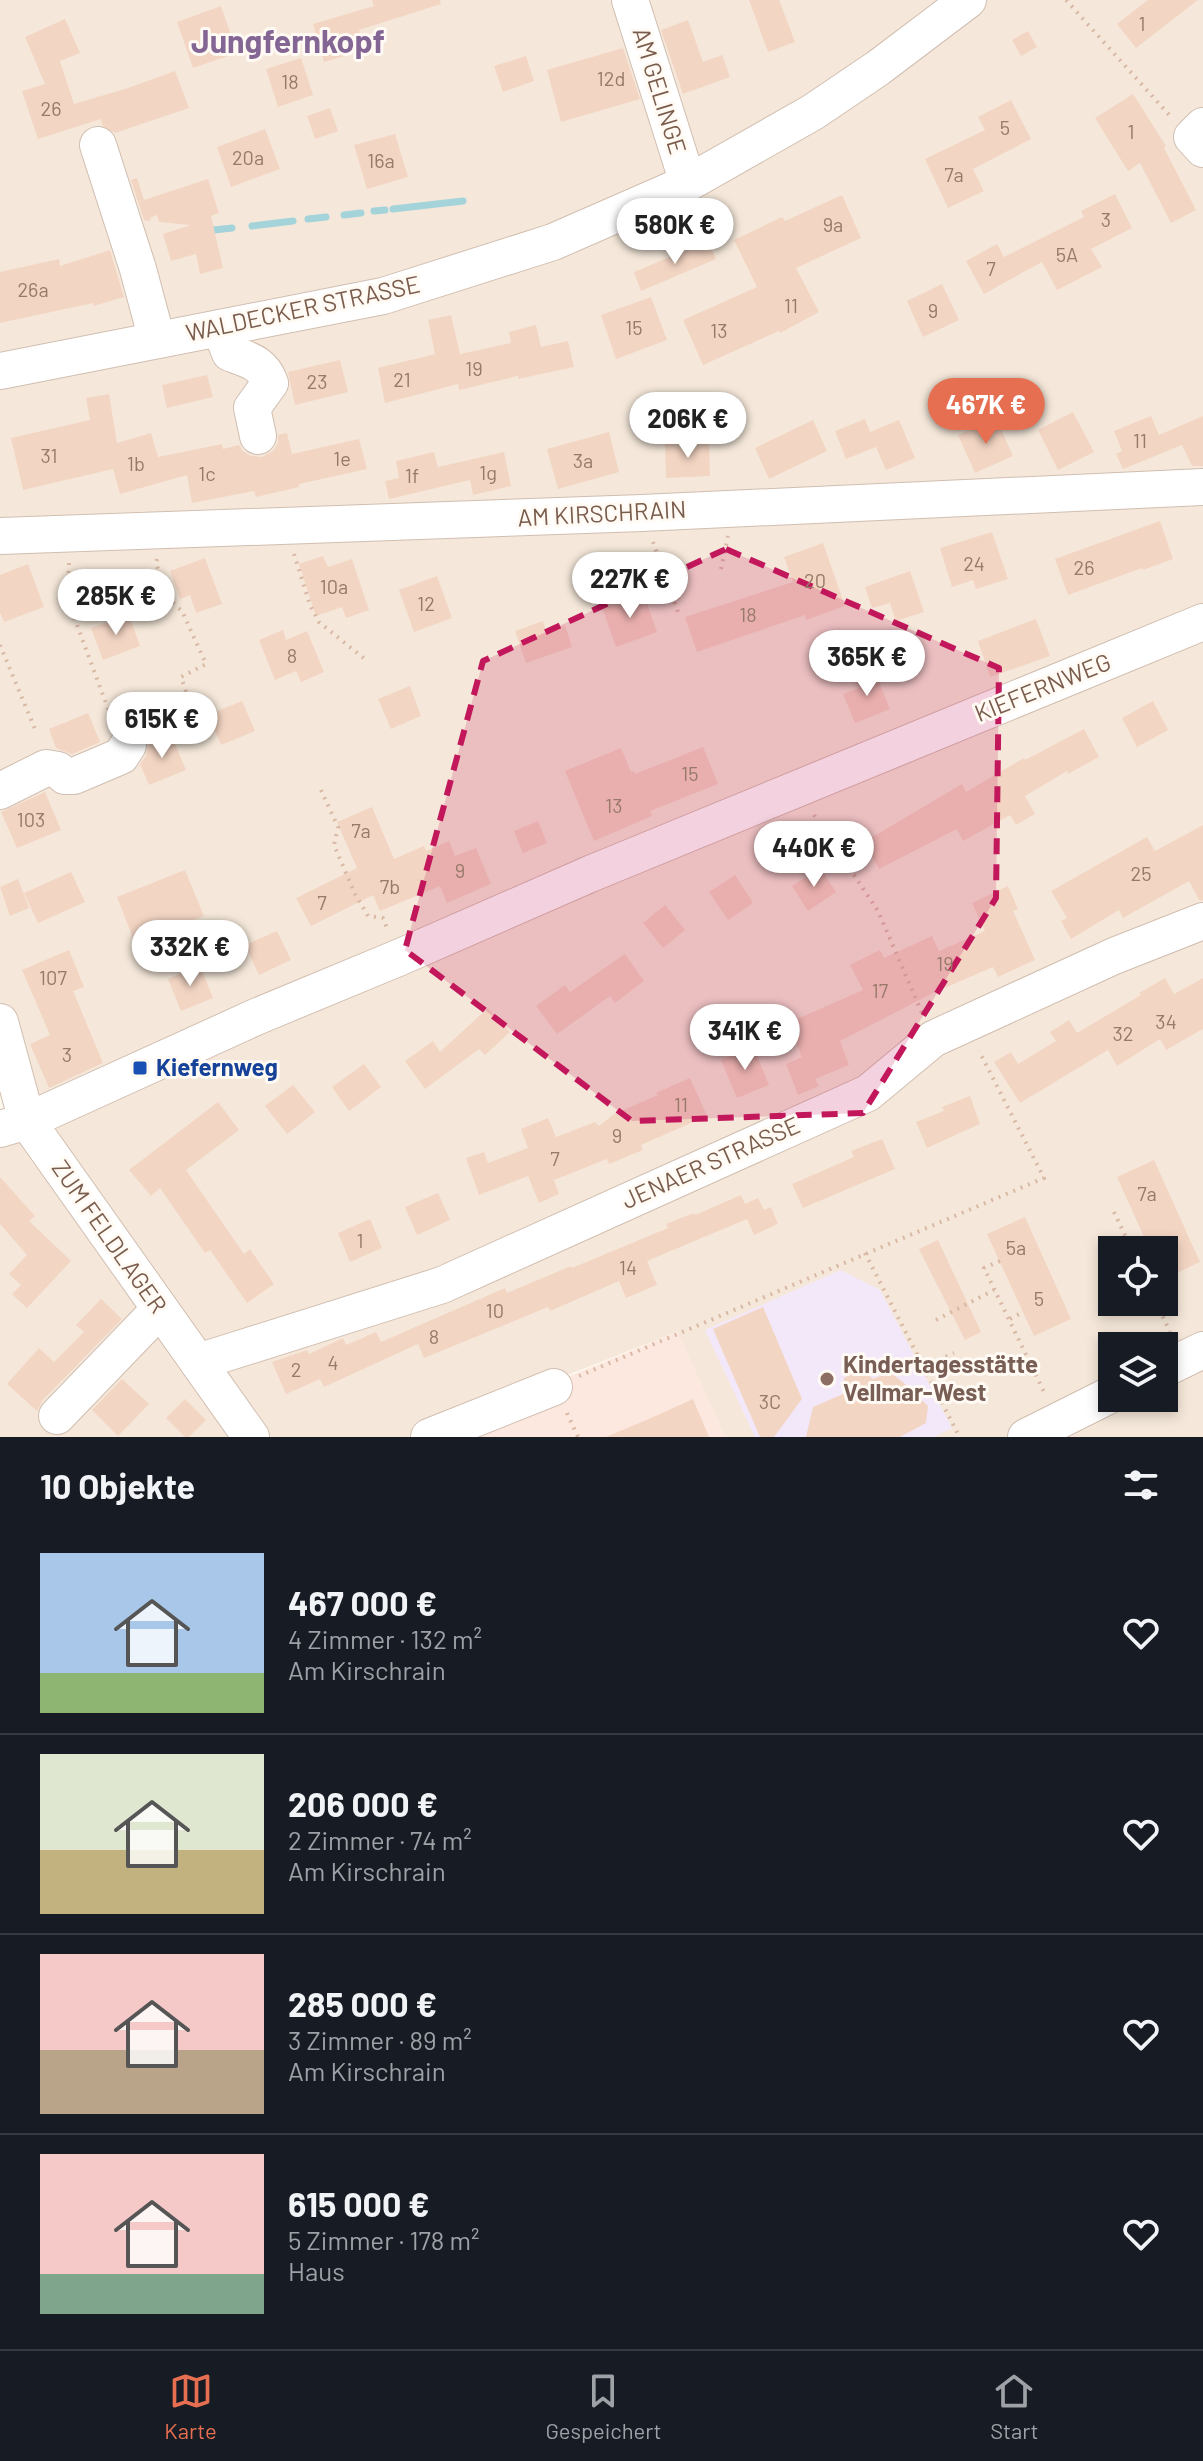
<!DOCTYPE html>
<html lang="de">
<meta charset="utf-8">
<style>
:root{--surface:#171b24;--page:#242831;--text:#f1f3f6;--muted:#9ea1a6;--line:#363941;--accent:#e76f51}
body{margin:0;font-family:Barlow,sans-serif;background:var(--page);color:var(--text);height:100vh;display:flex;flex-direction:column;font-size:30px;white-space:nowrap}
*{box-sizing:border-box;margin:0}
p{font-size:26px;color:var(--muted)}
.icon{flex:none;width:44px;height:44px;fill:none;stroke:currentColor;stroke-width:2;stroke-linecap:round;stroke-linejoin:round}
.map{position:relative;height:1437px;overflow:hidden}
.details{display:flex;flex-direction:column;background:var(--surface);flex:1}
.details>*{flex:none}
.tools{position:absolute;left:1098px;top:1236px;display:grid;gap:16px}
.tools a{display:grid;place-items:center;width:80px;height:80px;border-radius:0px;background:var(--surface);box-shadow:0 4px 12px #0003;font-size:40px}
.price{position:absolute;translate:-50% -68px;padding:0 18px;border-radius:28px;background:#fff;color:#222;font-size:26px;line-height:52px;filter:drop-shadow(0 2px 4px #0008)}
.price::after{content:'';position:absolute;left:50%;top:48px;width:24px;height:18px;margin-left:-12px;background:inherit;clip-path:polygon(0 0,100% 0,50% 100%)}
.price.active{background:var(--accent);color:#fff}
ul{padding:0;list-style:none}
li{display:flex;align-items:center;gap:24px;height:200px;padding:0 40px}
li+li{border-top:2px solid var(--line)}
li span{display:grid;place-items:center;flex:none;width:224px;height:160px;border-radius:0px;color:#555}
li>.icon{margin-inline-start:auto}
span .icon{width:96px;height:96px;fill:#fffc;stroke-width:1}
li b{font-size:34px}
h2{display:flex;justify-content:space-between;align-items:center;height:96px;padding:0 40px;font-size:34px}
.dock{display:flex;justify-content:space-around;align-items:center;height:112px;border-top:2px solid var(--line);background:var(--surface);font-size:22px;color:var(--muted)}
.dock a{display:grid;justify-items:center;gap:4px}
.dock .active{color:var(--accent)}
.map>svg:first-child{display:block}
</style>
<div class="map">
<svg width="1203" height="1437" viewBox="0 0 1203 1437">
<rect width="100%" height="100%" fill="#fdf6ec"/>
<!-- residential -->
<g fill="#f5e8da" fill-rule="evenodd">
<path d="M0,0H1203V1437H725L677,1332L557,1379L417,1437H260L27,1121L0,1022ZM1112,1250H1164V1302H1112ZM1112,1346H1164V1398H1112Z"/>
<path d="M19,1125L243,1437H0V1132Z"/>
</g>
<!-- commercial -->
<path fill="#fde8e0" d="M678,1332L725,1437H420Z"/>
<!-- education -->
<path fill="#f3e8fa" d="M841,1270L880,1290L952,1428L934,1437H755L705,1330Z"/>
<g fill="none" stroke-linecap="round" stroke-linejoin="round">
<!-- stream -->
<g stroke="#a5d3da" stroke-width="7">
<path d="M393,209L463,201"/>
<path d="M374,211L385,210"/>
<path d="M344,215L361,213"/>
<path d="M308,219L326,217"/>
<path d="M252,226L293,221"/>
<path d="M214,230L232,228"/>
</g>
</g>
<!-- building -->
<g fill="#f3d5c3">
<path d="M372,0H440L441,4L359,30L365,50L324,62L313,24L374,6Z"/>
<path d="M749,0H779L795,42L768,52Z"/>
<path d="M1148,0H1198L1136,48L1117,24Z"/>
<path d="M221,6L237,53L193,68L177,22Z"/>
<path d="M65,19L80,53L60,61L74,104L128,88L175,71L189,108L115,133L102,125L101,119L38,139L22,91L45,84L25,37Z"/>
<path d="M688,20L703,62L722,55L730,77L683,94L661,30Z"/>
<path d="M1028,31L1037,47L1021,56L1012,40Z"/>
<path d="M623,48L640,99L561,122L547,70Z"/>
<path d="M526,56L534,81L503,92L494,66Z"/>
<path d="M301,58L313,95L278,107L266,69Z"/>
<path d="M1133,94L1166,146L1164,148L1196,210L1171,223L1140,163L1128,171L1095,118Z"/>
<path d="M1011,100L1031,139L973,169L984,191L948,208L925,159L985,130L978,117Z"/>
<path d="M330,108L338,131L315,139L307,116Z"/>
<path d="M265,129L280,169L231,187L217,147Z"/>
<path d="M395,134L408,177L367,189L354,145Z"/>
<path d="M137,178L144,200L208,179L219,213L211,216L223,268L200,274L196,254L171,261L163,234L191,225L159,222L157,215L150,218L151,221L144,220L131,180Z"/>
<path d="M1115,194L1132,228L1091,249L1102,267L1057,290L1042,262L984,294L966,261L997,244L1004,257L1084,217L1081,211Z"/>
<path d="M842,195L861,238L796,268L819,312L780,333L779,331L703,365L683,320L757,287L734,240L782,217L785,221Z"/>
<path d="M708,241L716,259L641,291L634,272Z"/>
<path d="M110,250L124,297L94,306L93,303L0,323V272L59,259L60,266Z"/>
<path d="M942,284L959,320L923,337L907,301Z"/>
<path d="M651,297L667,340L616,359L601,315Z"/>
<path d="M451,315L460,354L511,343L509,332L536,325L541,347L568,341L574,367L518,379V376L459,390L458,384L385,403L378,368L435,354L428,320Z"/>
<path d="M340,360L348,392L295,405L288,372Z"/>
<path d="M207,375L213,397L167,408L162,385Z"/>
<path d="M109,394L117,443L151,433L158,457L222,444L223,449L239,445L243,451L251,456L262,457L273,451L278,443V435L287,433L292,454L359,439L367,469L299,484V487L256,497L254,491L192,503L187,475L120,494L113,469L23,490L11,438L90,420L86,398Z"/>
<path d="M1073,412L1094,452L1058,470L1038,430Z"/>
<path d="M1151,416L1159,435L1203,416V466H1192L1182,445L1123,469L1116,454L1122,451L1114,431Z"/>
<path d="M996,418L1013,456L975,473L958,435Z"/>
<path d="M865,419L870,432L899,420L915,458L886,470L876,447L846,459L835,431Z"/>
<path d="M813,420L827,451L769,479L755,448Z"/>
<path d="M609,432L619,472L558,489L547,449Z"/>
<path d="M709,442L710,476L666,478L665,444Z"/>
<path d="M434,452L438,467L504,452L511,486L473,495L470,480L389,499L385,481L399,478L396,461Z"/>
<path d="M1160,521L1173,559L1143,570L1142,568L1068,595L1055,559Z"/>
<path d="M992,532L1008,579L976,589L973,580L952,587L940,548Z"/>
<path d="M823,543L845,606L806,620L805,615L697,652L685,617L793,582L784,557Z"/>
<path d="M323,556L328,567L352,559L369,610L346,618L342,607L316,616L299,564Z"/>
<path d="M205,558L222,604L196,613L190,595L180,599L170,571Z"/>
<path d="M28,564L44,607L4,622L0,612V575Z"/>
<path d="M910,571L924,612L896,621L890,603L872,608L865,587Z"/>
<path d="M437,576L452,618L414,632L399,590Z"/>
<path d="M643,592L657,632L616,647L602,607Z"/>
<path d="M129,615L140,646L103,660L91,628Z"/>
<path d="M1036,619L1050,656L990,677L978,641Z"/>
<path d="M543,621L546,632L565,625L572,647L526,663L515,631Z"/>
<path d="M283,630L286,640L307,631L324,672L301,682L296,671L275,680L259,640Z"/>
<path d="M874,670L890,709L855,723L843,694L859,688L855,677Z"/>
<path d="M410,686L421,716L391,729L378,699Z"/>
<path d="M242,701L255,731L221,745L208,715Z"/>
<path d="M1153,701L1168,730L1137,747L1122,718Z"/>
<path d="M88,713L100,742L72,754L56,748L49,729Z"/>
<path d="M1084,729L1099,757L1068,774L1067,771L1025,796L1035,814L1016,825L1010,815L963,841L957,829L879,869L864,842L962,784L966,792L1024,758L1025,760Z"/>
<path d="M171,734L186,770L149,785L140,764L146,756L148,743Z"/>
<path d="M703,747L718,784L650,811L652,816L594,841L565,771L621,748L631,772L633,771L635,774Z"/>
<path d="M45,792L61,830L17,848L1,812Z"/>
<path d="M372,807L394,859L424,846L426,851L449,841L455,856L476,848L491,884L447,903L440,886L380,911L373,895L311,926L296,898L357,868L337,822Z"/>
<path d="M538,821L547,843L523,853L514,831Z"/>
<path d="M1203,825V900L1200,901L1189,881L1123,918L1119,910L1071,939L1061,921L1067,918L1051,891L1147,837L1155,851Z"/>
<path d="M820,868L836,892L808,911L792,886Z"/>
<path d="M185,870L204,916L135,943L117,897Z"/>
<path d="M71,872L85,902L38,923L24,893Z"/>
<path d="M735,875L753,903L728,920L709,892Z"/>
<path d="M18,879L29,908L10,916L0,887Z"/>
<path d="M1008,886L1018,909L1013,911L1035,960L998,977L993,967L935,992L840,1041L849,1065L815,1079L819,1086L798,1095L786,1064L802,1057L788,1023L863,990L850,965L880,950L884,958L932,936L939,951L985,931L972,903Z"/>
<path d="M665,905L685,930L663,948L643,923Z"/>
<path d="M277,931L291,960L259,975L245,945Z"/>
<path d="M69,950L84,987L73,991L103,1063L49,1088L30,1044L50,1035L22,970Z"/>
<path d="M625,954L644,981L615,1003L610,996L557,1034L536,1006L565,985L570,992Z"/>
<path d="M200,966L213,998L181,1011L168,979Z"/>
<path d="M1165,978L1174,994L1203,978V1029L1166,1050L1160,1039L1117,1066L1108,1050L1020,1103L994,1062L1011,1052L1018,1064L1056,1041L1050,1032L1069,1020L1077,1033L1141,995L1139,993Z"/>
<path d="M488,1008L510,1032L485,1055L479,1049L425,1089L405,1061L433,1041L440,1052Z"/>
<path d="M753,1046L769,1085L737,1098L721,1060Z"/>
<path d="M364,1064L381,1087L349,1111L332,1087Z"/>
<path d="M690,1078L707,1116L641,1145L643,1150L609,1164L607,1159L554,1180L559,1194L539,1203L528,1176L479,1195L466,1158L484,1152L488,1163L528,1148L521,1129L548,1118L556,1137L595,1122L599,1126L614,1114L658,1095L656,1093Z"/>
<path d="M293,1085L315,1112L287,1134L265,1106Z"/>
<path d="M970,1096L980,1124L927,1148L916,1122L944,1111L942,1107Z"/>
<path d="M218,1102L239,1130L186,1170L244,1254L250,1249L274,1284L247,1303L210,1250L205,1253L160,1188L151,1196L129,1170Z"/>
<path d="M882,1139L895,1169L803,1208L792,1184L854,1157L851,1151Z"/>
<path d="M1154,1160L1200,1262L1164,1279V1250H1150L1117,1177Z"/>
<path d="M0,1177L35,1216L29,1221L71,1261L27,1308L12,1294L21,1285L9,1274L27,1255L0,1224Z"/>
<path d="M438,1193L450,1220L417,1235L405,1207Z"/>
<path d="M741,1195L745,1204L758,1198L764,1210L771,1207L778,1224L754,1235L747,1219L647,1261L657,1285L626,1298L619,1281L550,1311L548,1307L424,1358L418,1344L324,1387L320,1379L286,1394L272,1362L307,1350L309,1354L343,1338L346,1345L376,1332L381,1342L505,1288L507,1293L571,1266L572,1268L668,1228L666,1224L694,1213L695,1215Z"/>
<path d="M1025,1217L1071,1319L1034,1336L987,1234Z"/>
<path d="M370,1219L382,1248L350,1262L338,1233Z"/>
<path d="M938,1240L981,1332L965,1340L919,1249Z"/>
<path d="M101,1299L122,1319L42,1401L37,1411L7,1384L39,1348L54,1362L84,1332L76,1325Z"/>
<path d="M763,1307L802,1399L774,1437H760L713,1329Z"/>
<path d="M861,1369L873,1379L889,1372L903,1382L928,1406L926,1423L900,1437H806L813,1407L843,1394L844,1378Z"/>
<path d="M122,1379L149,1404L118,1436L92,1410Z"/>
<path d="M185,1399L206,1420L189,1437H185L166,1418Z"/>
<path d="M693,1399L709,1437H606L651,1418Z"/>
</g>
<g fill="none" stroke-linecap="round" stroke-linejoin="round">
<defs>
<g id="minor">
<path d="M630,0L688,183"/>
<path d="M1203,126L1192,137L1203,149"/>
<path d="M98,145L138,269L157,340"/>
<path d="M220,328L230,353C249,360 263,363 270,383L252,408L258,436"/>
<path d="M0,371L383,296L553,242L688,183L813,112L878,68L968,0"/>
<path d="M0,536L642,513L1203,487"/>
<path d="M0,791L46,768L58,770L65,776H74L121,756L128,745"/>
<path d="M0,1022L27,1121L251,1437"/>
<path d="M0,1129L27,1121L258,1016L398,958L590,874L1203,622"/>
<path d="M198,1362L442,1285L868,1093L933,1039L1114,956L1203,921"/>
<path d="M1164,1369L1203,1350"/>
<path d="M57,1416L160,1309"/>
<path d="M429,1437L554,1387"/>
<path d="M1026,1437L1112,1394"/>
</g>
</defs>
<!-- minor casing -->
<use href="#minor" stroke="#d1beb0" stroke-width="38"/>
<!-- path -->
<g stroke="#d9b8a5" stroke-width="4" stroke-dasharray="2 6" stroke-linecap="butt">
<path d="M1066,0L1171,117"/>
<path d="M653,542L679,615"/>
<path d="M294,554L310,605L319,622L366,660"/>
<path d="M157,559L156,563L168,598L182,611L206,664L181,677L194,715L200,713"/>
<path d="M69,563L67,598L113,722"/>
<path d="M721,569L728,536"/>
<path d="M0,645L35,729L40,728"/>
<path d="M321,790L338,827L334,845L355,894L368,916L383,918L388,931"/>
<path d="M814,815L878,911L922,1013"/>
<path d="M1114,1212L1132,1250"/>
<path d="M865,1253L958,1434"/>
<path d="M1000,1261L984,1268L1045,1394"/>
<path d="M1156,1302L1170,1332"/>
<path d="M1010,1319L1023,1312"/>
<path d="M936,1320L994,1290"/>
<path d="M924,1367L954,1353"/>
<path d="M579,1376L1044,1178L979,1051"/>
<path d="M567,1413L578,1437"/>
</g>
<!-- minor -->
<use href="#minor" stroke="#fff" stroke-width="36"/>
</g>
<!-- marked area -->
<path fill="#c2185b" fill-opacity="0.2" stroke="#c2185b" stroke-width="6" stroke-dasharray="16 10" stroke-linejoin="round" d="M726,549L999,668L996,898L863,1113L632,1121L405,950L483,661Z"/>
<!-- markers -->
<rect fill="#1a4fb4" stroke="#fffaf3" stroke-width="3" x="132" y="1060" width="16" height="16" rx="4"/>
<circle fill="#8d6e63" stroke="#fffaf3" stroke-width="3" cx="827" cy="1379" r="8"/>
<g text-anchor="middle" stroke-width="6" stroke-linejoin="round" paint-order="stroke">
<!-- number labels -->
<g font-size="20" fill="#987a6a">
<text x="1142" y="31">1</text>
<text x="611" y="86">12d</text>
<text x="290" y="89">18</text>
<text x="51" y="116">26</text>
<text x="1005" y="135">5</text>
<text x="1131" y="139">1</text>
<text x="248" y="165">20a</text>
<text x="381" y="168">16a</text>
<text x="954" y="182">7a</text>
<text x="1106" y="227">3</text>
<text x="833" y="232">9a</text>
<text x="1067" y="262">5A</text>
<text x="991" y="276">7</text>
<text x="33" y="297">26a</text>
<text x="791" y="313">11</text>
<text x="933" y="318">9</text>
<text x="634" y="335">15</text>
<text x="719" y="338">13</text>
<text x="474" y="376">19</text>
<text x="402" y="387">21</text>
<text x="317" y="389">23</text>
<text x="1140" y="448">11</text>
<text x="49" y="463">31</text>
<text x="342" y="466">1e</text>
<text x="583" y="468">3a</text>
<text x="136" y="471">1b</text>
<text x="488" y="480">1g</text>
<text x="207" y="481">1c</text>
<text x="412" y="483">1f</text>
<text x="974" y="571">24</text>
<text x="1084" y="575">26</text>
<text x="815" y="588">20</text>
<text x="334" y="594">10a</text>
<text x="426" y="611">12</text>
<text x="748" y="622">18</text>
<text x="292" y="663">8</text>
<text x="690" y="781">15</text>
<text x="614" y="813">13</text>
<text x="31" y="827">103</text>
<text x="361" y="838">7a</text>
<text x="460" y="878">9</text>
<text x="1141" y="881">25</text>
<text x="390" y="894">7b</text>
<text x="322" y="910">7</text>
<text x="945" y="971">19</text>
<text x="53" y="985">107</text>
<text x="880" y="998">17</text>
<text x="1166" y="1029">34</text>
<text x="1123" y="1041">32</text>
<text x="67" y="1062">3</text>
<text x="681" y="1112">11</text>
<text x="617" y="1143">9</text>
<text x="555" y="1166">7</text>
<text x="1147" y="1201">7a</text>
<text x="360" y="1248">1</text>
<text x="1016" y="1255">5a</text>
<text x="628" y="1275">14</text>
<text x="1039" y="1306">5</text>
<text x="495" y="1318">10</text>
<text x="434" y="1344">8</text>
<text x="333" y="1370">4</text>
<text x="296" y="1377">2</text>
<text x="770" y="1409">3C</text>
</g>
<!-- street labels -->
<g font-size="24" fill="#7a5c4d" stroke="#fffaf3">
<text transform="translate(659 91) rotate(73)" y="8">AM GELINGE</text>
<text transform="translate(303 309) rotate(-12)" y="8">WALDECKER STRASSE</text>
<text transform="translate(602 514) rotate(-3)" y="8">AM KIRSCHRAIN</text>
<text transform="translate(1043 688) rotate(-22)" y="8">KIEFERNWEG</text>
<text transform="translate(711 1163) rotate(-24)" y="8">JENAER STRASSE</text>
<text transform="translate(109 1237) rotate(55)" y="8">ZUM FELDLAGER</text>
</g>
<!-- transit labels -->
<g font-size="24" font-weight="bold" fill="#164399" stroke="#fffaf3" text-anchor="start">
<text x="156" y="1076">Kiefernweg</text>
</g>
<!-- education labels -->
<g font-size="24" font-weight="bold" fill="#785e54" stroke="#fffaf3" text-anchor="start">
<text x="843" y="1373">Kindertagesstätte<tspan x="843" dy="28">Vellmar-West</tspan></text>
</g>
<!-- district labels -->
<g font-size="32" font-weight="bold" fill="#846695" stroke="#fffaf3">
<text x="288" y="53">Jungfernkopf</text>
</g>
</g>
</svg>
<div class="tools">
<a><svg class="icon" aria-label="locate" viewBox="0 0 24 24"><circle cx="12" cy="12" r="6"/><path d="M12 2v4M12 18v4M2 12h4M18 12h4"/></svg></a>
<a><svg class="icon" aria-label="layers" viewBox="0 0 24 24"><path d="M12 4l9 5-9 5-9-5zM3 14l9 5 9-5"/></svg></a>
</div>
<b class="price" style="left:675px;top:266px">580K €</b>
<b class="price active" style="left:986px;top:446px">467K €</b>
<b class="price" style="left:688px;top:460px">206K €</b>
<b class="price" style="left:630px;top:620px">227K €</b>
<b class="price" style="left:116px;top:637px">285K €</b>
<b class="price" style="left:867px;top:698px">365K €</b>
<b class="price" style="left:162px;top:760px">615K €</b>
<b class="price" style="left:814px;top:889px">440K €</b>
<b class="price" style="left:190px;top:988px">332K €</b>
<b class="price" style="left:745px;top:1072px">341K €</b>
</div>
<section class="details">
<h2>10 Objekte<svg class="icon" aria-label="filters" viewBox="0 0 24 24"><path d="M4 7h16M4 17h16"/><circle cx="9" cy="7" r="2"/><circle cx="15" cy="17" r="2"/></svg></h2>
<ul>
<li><span style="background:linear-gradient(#a9c7e8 75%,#8fb573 0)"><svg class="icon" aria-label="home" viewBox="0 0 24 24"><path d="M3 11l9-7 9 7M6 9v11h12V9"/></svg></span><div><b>467 000 €</b><p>4 Zimmer · 132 m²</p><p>Am Kirschrain</p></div><svg class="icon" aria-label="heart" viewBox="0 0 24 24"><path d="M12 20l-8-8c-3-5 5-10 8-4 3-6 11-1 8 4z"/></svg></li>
<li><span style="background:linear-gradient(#dfe7d0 60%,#c2b280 0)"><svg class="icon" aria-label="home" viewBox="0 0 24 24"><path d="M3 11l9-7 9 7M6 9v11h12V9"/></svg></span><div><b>206 000 €</b><p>2 Zimmer · 74 m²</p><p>Am Kirschrain</p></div><svg class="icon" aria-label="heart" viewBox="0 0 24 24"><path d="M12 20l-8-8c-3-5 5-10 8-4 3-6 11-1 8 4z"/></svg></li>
<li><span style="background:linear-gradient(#f6c9c9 60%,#b9a48a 0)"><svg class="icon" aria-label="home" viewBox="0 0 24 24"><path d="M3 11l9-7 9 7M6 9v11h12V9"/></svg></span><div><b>285 000 €</b><p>3 Zimmer · 89 m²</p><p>Am Kirschrain</p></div><svg class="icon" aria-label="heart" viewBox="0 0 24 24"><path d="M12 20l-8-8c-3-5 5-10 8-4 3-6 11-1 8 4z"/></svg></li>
<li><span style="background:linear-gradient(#f6c9c9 75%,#7fa58c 0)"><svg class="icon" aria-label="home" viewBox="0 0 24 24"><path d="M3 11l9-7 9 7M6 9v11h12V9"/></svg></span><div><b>615 000 €</b><p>5 Zimmer · 178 m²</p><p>Haus</p></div><svg class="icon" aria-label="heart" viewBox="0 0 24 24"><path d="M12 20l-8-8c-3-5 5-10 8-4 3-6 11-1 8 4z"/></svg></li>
</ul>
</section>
<nav class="dock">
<a class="active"><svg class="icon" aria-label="map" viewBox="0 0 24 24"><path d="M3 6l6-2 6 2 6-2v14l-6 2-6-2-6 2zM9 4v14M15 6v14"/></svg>Karte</a>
<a><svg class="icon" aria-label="saved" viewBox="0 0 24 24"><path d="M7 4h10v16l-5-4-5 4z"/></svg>Gespeichert</a>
<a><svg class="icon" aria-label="home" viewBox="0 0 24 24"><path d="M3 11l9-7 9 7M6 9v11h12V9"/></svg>Start</a>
</nav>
